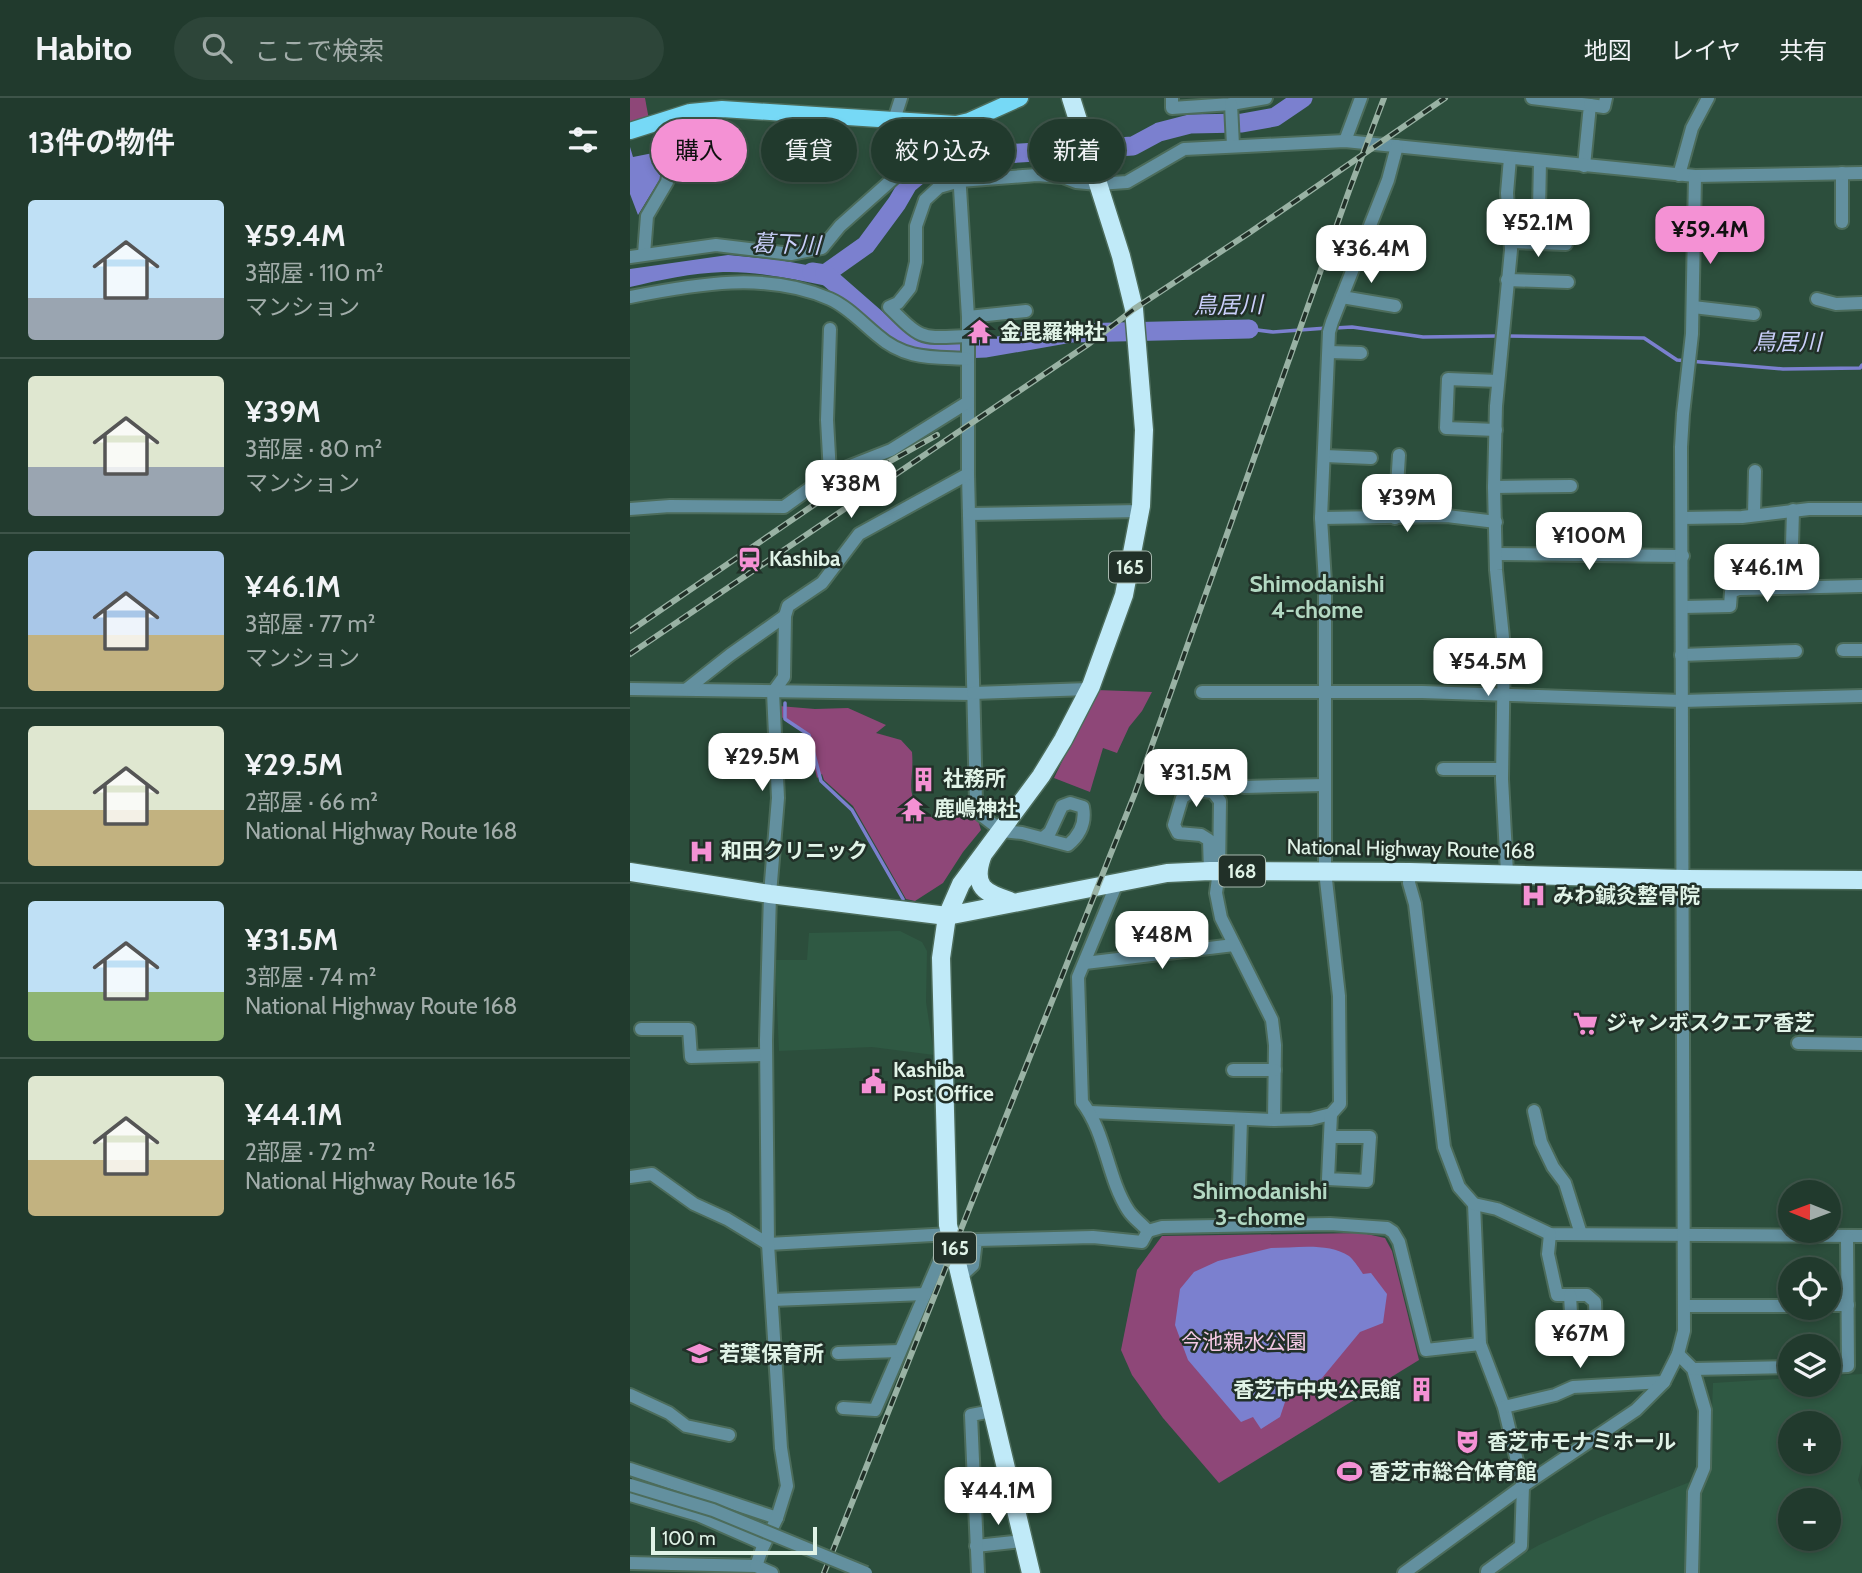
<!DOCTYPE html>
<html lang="ja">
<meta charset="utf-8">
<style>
:root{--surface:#213a2d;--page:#2d4539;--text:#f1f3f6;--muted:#a2adaa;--line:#3e5449;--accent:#f491d4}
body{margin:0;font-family:Cabin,"Noto Sans JP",sans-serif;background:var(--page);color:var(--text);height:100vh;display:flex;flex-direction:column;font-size:26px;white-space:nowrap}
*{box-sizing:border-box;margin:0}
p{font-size:23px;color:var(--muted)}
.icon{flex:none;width:38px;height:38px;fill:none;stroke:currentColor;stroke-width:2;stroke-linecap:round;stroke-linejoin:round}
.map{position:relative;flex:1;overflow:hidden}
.drawer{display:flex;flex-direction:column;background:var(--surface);width:630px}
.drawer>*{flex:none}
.banner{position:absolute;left:21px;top:21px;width:665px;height:63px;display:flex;gap:14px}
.needle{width:46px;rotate:271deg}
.fabs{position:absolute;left:1148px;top:1082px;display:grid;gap:14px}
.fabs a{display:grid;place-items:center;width:63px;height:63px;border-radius:50%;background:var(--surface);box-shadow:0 4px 10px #0003,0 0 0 2px var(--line);font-size:35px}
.scale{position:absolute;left:21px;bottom:18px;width:166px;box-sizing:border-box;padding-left:7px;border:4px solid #e0f3e7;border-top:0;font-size:19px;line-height:24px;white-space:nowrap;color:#e0f3e7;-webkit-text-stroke:5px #213028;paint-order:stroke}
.price{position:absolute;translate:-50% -60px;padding:0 16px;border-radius:14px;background:#fff;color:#222;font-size:23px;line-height:46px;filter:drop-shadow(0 2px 4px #0008)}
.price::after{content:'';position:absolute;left:50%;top:42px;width:21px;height:16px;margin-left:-10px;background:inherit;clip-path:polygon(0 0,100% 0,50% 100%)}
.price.selected{background:var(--accent);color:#111}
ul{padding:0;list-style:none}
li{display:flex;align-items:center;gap:21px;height:175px;padding:0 28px}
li+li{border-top:2px solid var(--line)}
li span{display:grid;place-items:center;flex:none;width:196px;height:140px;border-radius:7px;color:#555}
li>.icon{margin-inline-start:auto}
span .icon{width:84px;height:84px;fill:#fffc;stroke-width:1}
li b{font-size:30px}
h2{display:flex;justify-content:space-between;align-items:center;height:84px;padding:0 28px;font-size:30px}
.tag{padding:0 24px;border-radius:32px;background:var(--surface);box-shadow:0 4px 10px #0003,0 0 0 2px var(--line);font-size:24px;line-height:63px}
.tag.selected{background:var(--accent);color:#111}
header{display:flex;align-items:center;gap:42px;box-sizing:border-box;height:98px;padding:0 35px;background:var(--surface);border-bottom:2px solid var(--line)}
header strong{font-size:33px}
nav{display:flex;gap:38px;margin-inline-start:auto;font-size:24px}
.search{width:490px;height:63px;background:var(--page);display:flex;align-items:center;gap:18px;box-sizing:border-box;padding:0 24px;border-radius:38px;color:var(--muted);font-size:26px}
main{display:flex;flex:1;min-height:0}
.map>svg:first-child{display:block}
</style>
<header>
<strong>Habito</strong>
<div class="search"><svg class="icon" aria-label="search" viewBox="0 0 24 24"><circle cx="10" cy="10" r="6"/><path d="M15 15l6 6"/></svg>ここで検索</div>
<nav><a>地図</a><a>レイヤ</a><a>共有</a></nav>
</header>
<main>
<section class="drawer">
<h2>13件の物件<svg class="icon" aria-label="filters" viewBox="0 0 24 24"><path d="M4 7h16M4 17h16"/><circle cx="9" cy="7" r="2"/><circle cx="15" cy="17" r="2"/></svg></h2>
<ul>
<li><span style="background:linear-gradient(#bfe0f5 70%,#9aa5b1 0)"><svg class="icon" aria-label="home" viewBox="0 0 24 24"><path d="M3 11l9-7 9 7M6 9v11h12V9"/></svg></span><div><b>¥59.4M</b><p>3部屋 · 110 m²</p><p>マンション</p></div></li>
<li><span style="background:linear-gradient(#dfe7d0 65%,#9aa5b1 0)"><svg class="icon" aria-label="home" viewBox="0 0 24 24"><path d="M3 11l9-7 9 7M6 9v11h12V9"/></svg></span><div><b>¥39M</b><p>3部屋 · 80 m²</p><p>マンション</p></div></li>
<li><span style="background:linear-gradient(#a9c7e8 60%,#c2b280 0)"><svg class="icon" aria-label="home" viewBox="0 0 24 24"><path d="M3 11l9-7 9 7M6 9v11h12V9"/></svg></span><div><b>¥46.1M</b><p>3部屋 · 77 m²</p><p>マンション</p></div></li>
<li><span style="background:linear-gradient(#dfe7d0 60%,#c2b280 0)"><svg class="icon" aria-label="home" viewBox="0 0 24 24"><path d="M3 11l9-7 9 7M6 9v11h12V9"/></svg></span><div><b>¥29.5M</b><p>2部屋 · 66 m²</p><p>National Highway Route 168</p></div></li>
<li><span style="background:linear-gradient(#bfe0f5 65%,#8fb573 0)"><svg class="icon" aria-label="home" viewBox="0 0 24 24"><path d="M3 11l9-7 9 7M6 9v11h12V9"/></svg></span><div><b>¥31.5M</b><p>3部屋 · 74 m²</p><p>National Highway Route 168</p></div></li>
<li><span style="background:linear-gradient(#dfe7d0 60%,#c2b280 0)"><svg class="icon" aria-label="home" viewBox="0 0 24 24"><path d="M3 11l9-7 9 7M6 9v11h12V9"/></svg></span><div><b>¥44.1M</b><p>2部屋 · 72 m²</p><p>National Highway Route 165</p></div></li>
</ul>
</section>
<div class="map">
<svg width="1232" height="1475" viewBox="0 0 1232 1475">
<rect width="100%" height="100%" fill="#2c4e3c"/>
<!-- built -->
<g fill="#2f5943" fill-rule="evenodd">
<path d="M270,833L292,844L297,853L296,904L304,957L242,949L149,953L145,862H177L179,835Z"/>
<path d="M1232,1276V1366L1228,1382L1232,1393V1475H1067L1071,1391L1080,1366L1083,1285L1160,1280V1286H1199V1278ZM1160,1325H1199V1363H1160ZM1160,1402H1199V1440H1160Z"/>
<path d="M1065,1382L1058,1475H860L909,1447L968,1420Z"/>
</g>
<!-- green -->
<g fill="#8e4778">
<path d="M0,0H15L19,22L0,28Z"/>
<path d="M467,592L522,594L512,613L499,629L487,655L473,650L460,694L424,680Z"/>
<path d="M149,608L185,611L218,610L256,627L246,635L271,642L282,654C285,688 269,701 308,723C320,721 334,715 346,716L351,732L333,754L313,785L285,803L276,801L223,708L194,682L192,676L187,680L176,636L150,618Z"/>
<path d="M732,1135L755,1140L762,1153L789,1262L589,1385L533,1320L502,1277L491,1252L507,1172L532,1138Z"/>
</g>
<!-- water -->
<g fill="#7b80cf">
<path d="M0,49L3,59L33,53L30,81L8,117L0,96Z"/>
<path d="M98,157L149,162L188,169L201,166L208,180L197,188C164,181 127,173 93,174C62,175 30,182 0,189V171Z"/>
<path d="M641,1150C665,1150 698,1144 719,1158C724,1162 729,1170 733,1176L741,1175L757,1196L753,1225L730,1234L692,1280L676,1289L664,1292L657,1298L650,1319L631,1331L623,1319L611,1324L558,1262L545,1227L550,1191L564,1174L588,1163Z"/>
</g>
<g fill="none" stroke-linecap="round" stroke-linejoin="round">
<!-- stream -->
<g stroke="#7b80cf" stroke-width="3.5">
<path d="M705,230L722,229L793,239L868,238"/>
<path d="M619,231L643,234L697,230"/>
<path d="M876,238L1014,240L1047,262L1153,271L1230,270L1232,267"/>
<path d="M155,605V621L179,637L191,683L222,712L273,801"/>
</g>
<!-- river -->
<g stroke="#7b80cf" stroke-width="19">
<path d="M182,174L195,176L236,147L267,105L278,86L302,66L342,58L503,48L529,34L560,26L612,25L645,19L673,0"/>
<path d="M195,176L267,239L283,249L308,252L356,250L442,235L619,231"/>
</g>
<defs>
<g id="minor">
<path d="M542,0V10L601,6L636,0"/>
<path d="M902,0L960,7L954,68"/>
<path d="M601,6L603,48"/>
<path d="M960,7L974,9L976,0"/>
<path d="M264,22L271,0"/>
<path d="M326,26L338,219V376L346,705L351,717L372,733L392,735L438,747C450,737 456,725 453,709L440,705L432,708L420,734L413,740"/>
<path d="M715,43L731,0"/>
<path d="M1212,75V124"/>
<path d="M1049,77L1062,30L1078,0"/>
<path d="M909,112L910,63"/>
<path d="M881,144L936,146"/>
<path d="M14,156L17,118L37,84L41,62L36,23"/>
<path d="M0,159L86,147L161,156L192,150L210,128L265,79L281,60L297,45L328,37"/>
<path d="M877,182L938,184"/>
<path d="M0,199C66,186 137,173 200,201C218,209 232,225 247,237C275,262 302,259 337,261"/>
<path d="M712,199L765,208"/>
<path d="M1187,201L1206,206L1232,205"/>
<path d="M1063,209L1124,216"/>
<path d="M338,219L396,213"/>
<path d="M337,238C290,240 293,243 259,209L268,205L280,190L286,164V128L295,102L309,89L330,83L407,77L433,79L446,84L468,86L497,84L554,51L715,43L1065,78L1232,75"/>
<path d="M699,254L731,255"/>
<path d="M866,332L816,330L818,281L868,283"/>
<path d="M695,358L741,360"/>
<path d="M200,376L197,322L200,231"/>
<path d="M864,389L941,388"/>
<path d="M0,411L40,408L154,409L200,376L261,352L338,304"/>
<path d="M339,416L510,413"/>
<path d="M1124,417L1125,373"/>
<path d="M691,420L817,418L866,424"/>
<path d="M765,420L769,357"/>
<path d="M1052,420L1112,419L1179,411H1232"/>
<path d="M1162,448L1163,412"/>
<path d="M866,456L1053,458"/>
<path d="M1053,509L1100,508L1101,494L1109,491L1232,488"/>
<path d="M1213,552H1232"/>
<path d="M1051,557L1166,553"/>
<path d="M0,591L343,596"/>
<path d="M57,591L100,557L155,518"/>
<path d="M572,594H792L1052,603L1232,598"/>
<path d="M343,595L459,591"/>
<path d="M813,671H872"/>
<path d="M614,689L695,687"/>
<path d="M580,773L579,742L571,737L548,735L544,727L552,700L563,692L583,694L590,703L589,773L586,795L591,820L642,922L645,947L644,1022"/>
<path d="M780,774L779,785L785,806L814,1049L829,1089L844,1106L850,1246L874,1309L893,1388L891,1448L857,1473V1475"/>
<path d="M877,775L872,681L874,549L866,472L864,389L866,308L881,152L877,95L880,60"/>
<path d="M455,865L604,847"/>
<path d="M11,931H59L61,959L136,957"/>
<path d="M1168,945L1232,946"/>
<path d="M603,972H645"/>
<path d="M904,1013L911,1044L923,1069L935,1085L951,1136"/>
<path d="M460,1014L644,1022L681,1021L701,1016L710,1006L709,898L695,773V484L691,420L699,234L702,224L758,82L767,48"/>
<path d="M700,1039H740L737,1083L698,1081L701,1016"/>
<path d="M0,1079L22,1076L64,1106L97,1121L138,1146L321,1136L245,1312L213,1310"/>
<path d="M609,1088L611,1021"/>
<path d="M844,1106L867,1111L920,1136L1232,1138"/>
<path d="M518,1133L532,1129L700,1126L757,1130L763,1134L769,1144L796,1252L850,1246"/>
<path d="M920,1136L918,1156L927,1197H957L965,1204L966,1233H983"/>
<path d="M331,1178L343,1167L346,1142L463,1139L512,1144L518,1133C512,1126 503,1120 498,1112C477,1079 476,1035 452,1004L448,879L487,785"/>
<path d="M940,1197L942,1234"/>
<path d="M142,1202L295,1196"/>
<path d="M1199,1207H1218"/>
<path d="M1054,1208H1160"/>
<path d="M208,1255L270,1253"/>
<path d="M1048,1256L1063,1271L1075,1312L1074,1370L1064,1394L1062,1475"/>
<path d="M1199,1269L1218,1268L1217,1139"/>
<path d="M1063,1271L1160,1269"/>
<path d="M0,1297L39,1315L56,1328L99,1337"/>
<path d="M874,1309L925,1297L943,1289L1034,1284"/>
<path d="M0,1371L147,1420"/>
<path d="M0,1397L68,1417L134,1446"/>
<path d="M346,1448L393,1443"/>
<path d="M0,1465L126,1468L132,1451L147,1420L157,1388L151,1350L138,1146L136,942L140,796L148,700L143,594L154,579L155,518L158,508L192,485L229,436L338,376"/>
<path d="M126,1468L142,1475"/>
<path d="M348,1475L341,1317L362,1313"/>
<path d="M774,1475L893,1388L1006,1312L1034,1284L1048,1256L1054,1233L1051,349L1053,316L1062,236L1065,78"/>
</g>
<path id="major" d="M0,33L60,14L92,11L326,26L339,23L390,0"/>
<g id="highway">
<path d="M352,759C342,789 355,795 380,803"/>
<path d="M0,774L140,796L317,818L537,775L580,773L780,774L1054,781L1232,782"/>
<path d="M401,1475L318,1127L311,860L317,818L331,786L411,678L433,642L461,588L494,497L511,408L514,332L504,211L491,158L441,0"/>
</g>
</defs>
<!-- minor casing -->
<use href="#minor" stroke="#4c6c5b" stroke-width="16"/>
<!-- major casing -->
<use href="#major" stroke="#4c6c5b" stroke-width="19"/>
<!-- highway casing -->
<use href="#highway" stroke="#4c6c5b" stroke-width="21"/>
<!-- minor -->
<use href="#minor" stroke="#63909f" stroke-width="12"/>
<!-- major -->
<use href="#major" stroke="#76d9f6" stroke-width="16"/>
<!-- highway -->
<use href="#highway" stroke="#c0eaf8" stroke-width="18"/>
<defs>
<g id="rail">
<path d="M0,533L191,402L307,337"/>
<path d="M0,556L460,245L504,211L619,135L815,0"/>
<path d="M194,1475L505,695L720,90L754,0"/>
</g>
</defs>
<!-- rail casing -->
<use href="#rail" stroke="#99b2a4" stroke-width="6"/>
<!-- rail -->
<use href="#rail" stroke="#213028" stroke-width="3.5" stroke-dasharray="10" stroke-linecap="butt"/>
<defs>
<path id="minor-bridge" d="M0,1387L83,1412L236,1475"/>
</defs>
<!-- minor-bridge casing -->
<use href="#minor-bridge" stroke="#4c6c5b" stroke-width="16" stroke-linecap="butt"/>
<!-- minor-bridge -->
<use href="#minor-bridge" stroke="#63909f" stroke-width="12"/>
</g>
<!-- icons -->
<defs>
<symbol id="temple-bare" viewBox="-9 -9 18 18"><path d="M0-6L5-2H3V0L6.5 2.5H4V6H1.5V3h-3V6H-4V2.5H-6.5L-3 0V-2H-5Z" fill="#f491d4" stroke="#213028" stroke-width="2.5" paint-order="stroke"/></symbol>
<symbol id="station-bare" viewBox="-9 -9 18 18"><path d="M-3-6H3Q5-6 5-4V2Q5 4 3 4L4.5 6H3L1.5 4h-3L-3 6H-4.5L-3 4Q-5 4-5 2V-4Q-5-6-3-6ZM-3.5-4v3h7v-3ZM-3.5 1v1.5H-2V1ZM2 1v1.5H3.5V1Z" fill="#f491d4" stroke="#213028" stroke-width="2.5" paint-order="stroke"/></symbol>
<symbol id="building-bare" viewBox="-9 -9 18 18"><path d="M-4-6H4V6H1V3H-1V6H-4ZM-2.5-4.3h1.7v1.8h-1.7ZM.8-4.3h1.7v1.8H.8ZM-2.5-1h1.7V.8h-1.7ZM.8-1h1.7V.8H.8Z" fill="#f491d4" stroke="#213028" stroke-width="2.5" paint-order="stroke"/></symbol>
<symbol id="hospital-bare" viewBox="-9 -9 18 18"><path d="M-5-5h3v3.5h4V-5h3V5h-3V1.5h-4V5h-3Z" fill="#f491d4" stroke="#213028" stroke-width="2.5" paint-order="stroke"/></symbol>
<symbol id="supermarket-bare" viewBox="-9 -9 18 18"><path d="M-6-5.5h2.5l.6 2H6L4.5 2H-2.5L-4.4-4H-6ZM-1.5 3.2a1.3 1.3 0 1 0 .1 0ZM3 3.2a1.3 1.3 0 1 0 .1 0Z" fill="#f491d4" stroke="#213028" stroke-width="2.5" paint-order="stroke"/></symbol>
<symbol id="civic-bare" viewBox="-9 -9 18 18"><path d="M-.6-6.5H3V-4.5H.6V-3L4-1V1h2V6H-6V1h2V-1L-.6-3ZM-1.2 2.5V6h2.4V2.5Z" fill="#f491d4" stroke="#213028" stroke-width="2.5" paint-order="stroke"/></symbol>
<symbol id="school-bare" viewBox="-9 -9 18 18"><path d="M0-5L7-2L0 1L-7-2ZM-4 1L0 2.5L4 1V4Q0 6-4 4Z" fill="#f491d4" stroke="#213028" stroke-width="2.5" paint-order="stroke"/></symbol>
<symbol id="theatre-bare" viewBox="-9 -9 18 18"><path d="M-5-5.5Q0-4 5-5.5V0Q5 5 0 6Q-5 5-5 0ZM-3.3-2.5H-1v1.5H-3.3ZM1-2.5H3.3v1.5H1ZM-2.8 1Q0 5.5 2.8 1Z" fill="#f491d4" stroke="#213028" stroke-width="2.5" paint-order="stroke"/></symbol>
<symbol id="stadium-bare" viewBox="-9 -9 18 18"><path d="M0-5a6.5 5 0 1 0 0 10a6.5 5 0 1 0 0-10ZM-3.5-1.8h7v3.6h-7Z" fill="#f491d4" stroke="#213028" stroke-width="2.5" paint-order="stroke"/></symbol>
</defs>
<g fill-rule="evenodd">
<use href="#temple-bare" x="332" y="216" width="35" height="35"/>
<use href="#station-bare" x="102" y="444" width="35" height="35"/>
<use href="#building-bare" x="276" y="664" width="35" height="35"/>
<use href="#temple-bare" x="266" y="694" width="35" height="35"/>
<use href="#hospital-bare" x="54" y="736" width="35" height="35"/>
<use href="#hospital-bare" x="886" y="780" width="35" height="35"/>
<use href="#supermarket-bare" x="938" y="908" width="35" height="35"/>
<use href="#civic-bare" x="226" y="966" width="35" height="35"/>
<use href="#school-bare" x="52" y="1238" width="35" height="35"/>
<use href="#building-bare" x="774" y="1274" width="35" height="35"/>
<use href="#theatre-bare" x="820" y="1326" width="35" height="35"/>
<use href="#stadium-bare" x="702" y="1356" width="35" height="35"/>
</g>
<g text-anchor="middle" stroke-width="5" stroke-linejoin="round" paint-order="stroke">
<!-- shield labels -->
<g fill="#213028" stroke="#a7b8ae" stroke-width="2">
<rect x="479" y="453.5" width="42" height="31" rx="5"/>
<rect x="589" y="757.5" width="46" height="31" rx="5"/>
<rect x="304" y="1134.5" width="42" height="31" rx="5"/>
</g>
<g font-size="19" font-weight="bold" fill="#e0f3e7">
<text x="500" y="476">165</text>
<text x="612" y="780">168</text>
<text x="325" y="1157">165</text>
</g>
<!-- poi labels -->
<g font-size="21" font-weight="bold" fill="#e0f3e7" stroke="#213028" text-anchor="start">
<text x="370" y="241">金毘羅神社</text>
<text x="139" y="468">Kashiba</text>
<text x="313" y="688">社務所</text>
<text x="304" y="718">鹿嶋神社</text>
<text x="91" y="760">和田クリニック</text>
<text x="923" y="805">みわ鍼灸整骨院</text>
<text x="976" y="932">ジャンボスクエア香芝</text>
<text x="263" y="979">Kashiba<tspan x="263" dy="24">Post Office</tspan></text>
<text x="89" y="1263">若葉保育所</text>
<text x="771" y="1299" text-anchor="end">香芝市中央公民館</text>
<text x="857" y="1351">香芝市モナミホール</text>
<text x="739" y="1381">香芝市総合体育館</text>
</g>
<!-- street labels -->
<g font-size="21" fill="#e0f3e7" stroke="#213028">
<text transform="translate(781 751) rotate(1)" y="7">National Highway Route 168</text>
</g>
<!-- park labels -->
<g font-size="21" fill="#f3c8e4" stroke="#213028">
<text x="614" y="1251">今池親水公園</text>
</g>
<!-- water labels -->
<g font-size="23" font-style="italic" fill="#cacffa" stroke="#213028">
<text transform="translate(156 146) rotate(2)" y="8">葛下川</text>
<text transform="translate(598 207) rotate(-1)" y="8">鳥居川</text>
<text x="1157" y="252">鳥居川</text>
</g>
<!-- neighbourhood labels -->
<g font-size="23" font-weight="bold" fill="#b2d8c2" stroke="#213028">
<text x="687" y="494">Shimodanishi<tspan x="687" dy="26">4-chome</tspan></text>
<text x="630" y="1101">Shimodanishi<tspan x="630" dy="26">3-chome</tspan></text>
</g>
</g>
</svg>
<div class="fabs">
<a><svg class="needle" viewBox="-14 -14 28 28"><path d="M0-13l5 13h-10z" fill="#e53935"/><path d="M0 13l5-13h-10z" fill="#a2adaa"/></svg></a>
<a><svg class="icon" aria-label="locate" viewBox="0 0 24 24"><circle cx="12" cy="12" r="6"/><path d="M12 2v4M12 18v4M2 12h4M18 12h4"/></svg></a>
<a><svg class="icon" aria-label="layers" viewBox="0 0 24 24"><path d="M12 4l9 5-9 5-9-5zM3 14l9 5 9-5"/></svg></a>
<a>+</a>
<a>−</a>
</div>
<div class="scale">100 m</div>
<b class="price" style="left:908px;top:161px">¥52.1M</b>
<b class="price selected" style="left:1080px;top:168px">¥59.4M</b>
<b class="price" style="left:741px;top:187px">¥36.4M</b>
<b class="price" style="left:221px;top:422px">¥38M</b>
<b class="price" style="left:777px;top:436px">¥39M</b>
<b class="price" style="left:959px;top:474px">¥100M</b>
<b class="price" style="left:1137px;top:506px">¥46.1M</b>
<b class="price" style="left:858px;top:600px">¥54.5M</b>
<b class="price" style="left:132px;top:695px">¥29.5M</b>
<b class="price" style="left:566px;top:711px">¥31.5M</b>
<b class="price" style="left:532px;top:873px">¥48M</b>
<b class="price" style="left:950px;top:1272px">¥67M</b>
<b class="price" style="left:368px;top:1429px">¥44.1M</b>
<div class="banner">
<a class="tag selected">購入</a>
<a class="tag">賃貸</a>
<a class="tag">絞り込み</a>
<a class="tag">新着</a>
</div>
</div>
</main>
